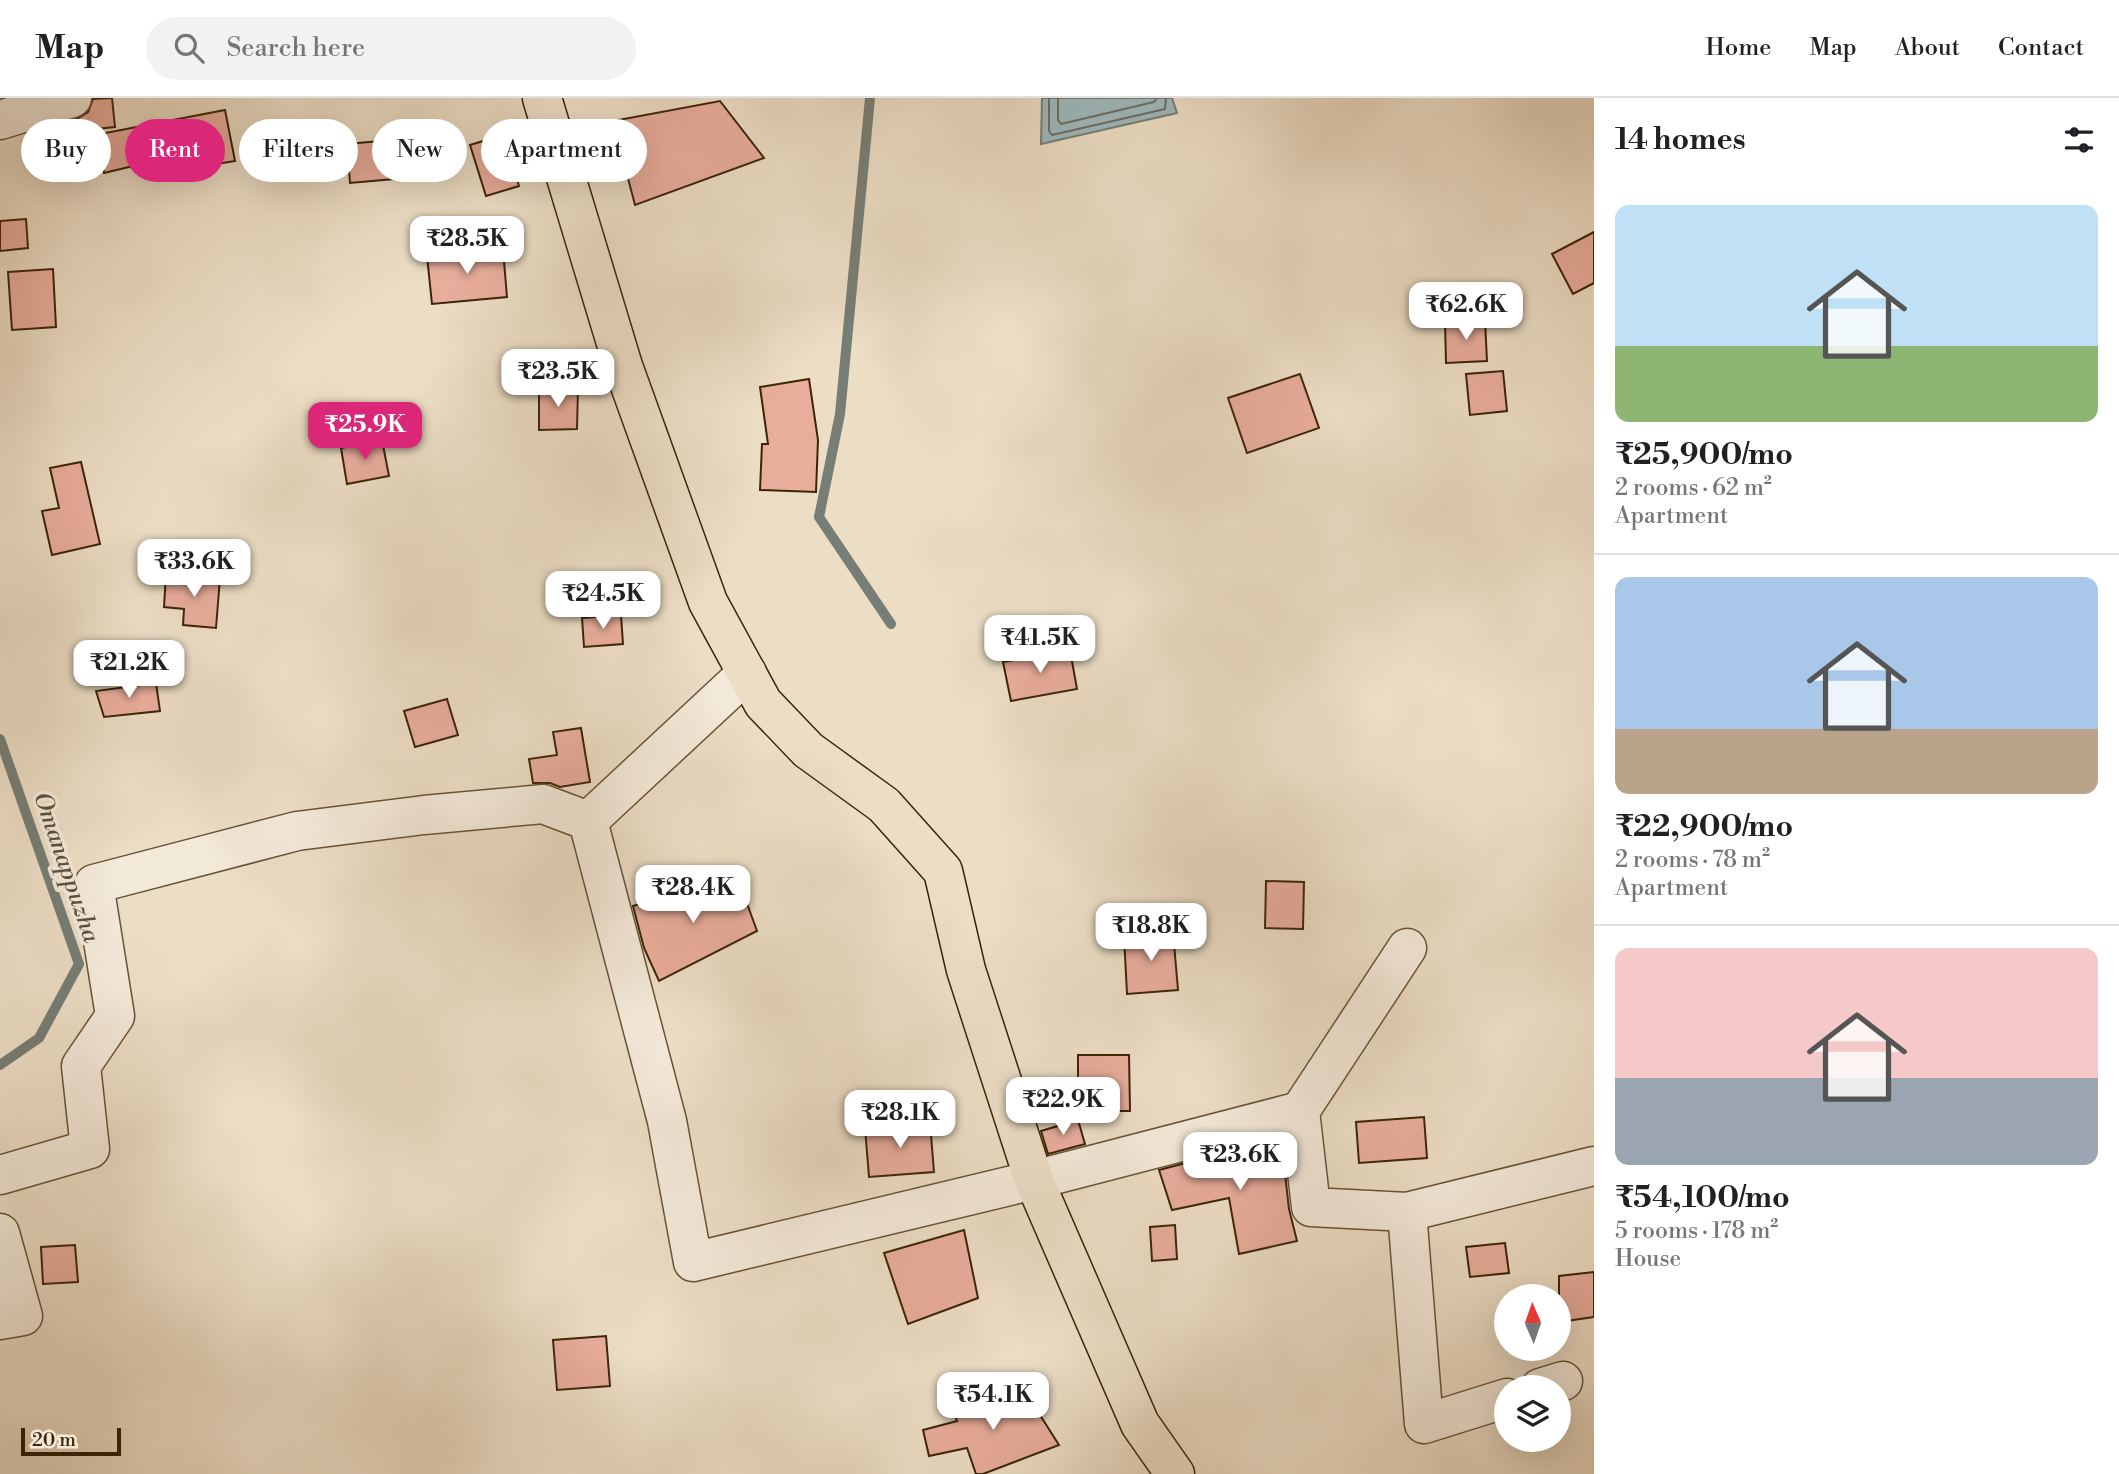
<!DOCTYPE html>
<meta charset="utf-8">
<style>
:root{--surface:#fff;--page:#f2f2f2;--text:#202124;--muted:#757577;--line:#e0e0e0;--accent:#db2777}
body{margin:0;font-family:"Libre Bodoni",serif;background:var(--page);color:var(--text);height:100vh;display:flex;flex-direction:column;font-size:26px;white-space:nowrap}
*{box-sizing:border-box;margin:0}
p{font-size:23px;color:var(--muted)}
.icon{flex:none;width:38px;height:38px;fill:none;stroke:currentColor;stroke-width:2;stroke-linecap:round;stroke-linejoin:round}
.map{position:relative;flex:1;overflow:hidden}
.side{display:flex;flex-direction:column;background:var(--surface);width:525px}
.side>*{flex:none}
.banner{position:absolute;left:21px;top:21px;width:665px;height:63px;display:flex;gap:14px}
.needle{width:46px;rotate:358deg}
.tools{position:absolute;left:1494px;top:1186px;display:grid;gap:14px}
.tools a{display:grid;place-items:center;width:77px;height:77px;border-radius:50%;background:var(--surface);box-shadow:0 7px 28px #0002;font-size:35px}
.scale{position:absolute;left:21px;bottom:18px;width:100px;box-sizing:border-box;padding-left:7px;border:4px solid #3c2507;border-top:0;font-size:19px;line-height:24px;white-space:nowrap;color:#3c2507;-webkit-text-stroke:5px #f3e9d9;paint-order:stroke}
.price{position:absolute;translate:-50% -60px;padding:0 16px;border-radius:14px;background:#fff;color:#222;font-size:23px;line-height:46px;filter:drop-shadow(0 2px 4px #0008)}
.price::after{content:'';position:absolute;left:50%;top:42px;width:21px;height:16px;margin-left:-10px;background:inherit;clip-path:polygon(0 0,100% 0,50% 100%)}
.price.selected{background:var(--accent);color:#fff}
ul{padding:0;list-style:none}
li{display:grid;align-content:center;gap:14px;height:371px;padding:0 21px}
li+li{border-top:2px solid var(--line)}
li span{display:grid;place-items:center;height:217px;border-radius:14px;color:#555}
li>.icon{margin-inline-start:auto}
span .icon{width:126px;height:126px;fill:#fffc;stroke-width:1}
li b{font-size:30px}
h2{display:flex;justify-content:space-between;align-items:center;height:84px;padding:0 21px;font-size:30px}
.tag{padding:0 24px;border-radius:32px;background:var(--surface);box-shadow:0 7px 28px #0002;font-size:24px;line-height:63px}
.tag.selected{background:var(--accent);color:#fff}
header{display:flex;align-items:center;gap:42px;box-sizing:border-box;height:98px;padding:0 35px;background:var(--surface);border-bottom:2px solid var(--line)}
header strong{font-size:33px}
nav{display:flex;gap:38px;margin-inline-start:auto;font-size:24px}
.search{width:490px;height:63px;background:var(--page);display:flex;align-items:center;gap:18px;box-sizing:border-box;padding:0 24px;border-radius:38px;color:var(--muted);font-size:26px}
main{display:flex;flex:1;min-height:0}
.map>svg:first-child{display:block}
</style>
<header>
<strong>Map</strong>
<div class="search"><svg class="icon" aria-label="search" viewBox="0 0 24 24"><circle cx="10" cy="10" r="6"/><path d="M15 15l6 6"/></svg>Search here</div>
<nav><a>Home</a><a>Map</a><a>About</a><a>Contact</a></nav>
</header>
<main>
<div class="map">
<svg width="1594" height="1376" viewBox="0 0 1594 1376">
<rect width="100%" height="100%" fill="#ecddc5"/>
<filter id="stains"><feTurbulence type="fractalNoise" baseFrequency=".00286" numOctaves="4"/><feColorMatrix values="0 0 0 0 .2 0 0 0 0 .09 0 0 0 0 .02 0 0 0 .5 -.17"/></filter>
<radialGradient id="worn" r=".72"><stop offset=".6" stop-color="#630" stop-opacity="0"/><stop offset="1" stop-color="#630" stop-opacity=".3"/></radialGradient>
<!-- water -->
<path fill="#9db9be" stroke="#767e75" stroke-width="2" d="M1042,0H1172L1177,15L1041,46Z"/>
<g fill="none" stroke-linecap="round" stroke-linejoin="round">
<!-- shore -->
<g stroke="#6c6f62" stroke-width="2">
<path d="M1049,0V33L1052,37L1165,11L1166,0"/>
<path d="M1058,0V22L1061,26L1154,4L1157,0"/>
</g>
<!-- stream -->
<g stroke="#767e75" stroke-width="10">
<path d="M870,0L840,316L819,419L891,526"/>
<path d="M0,641L79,866L39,940L0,967"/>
</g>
</g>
<!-- building -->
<g fill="#e9ad9c" stroke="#3c2507" stroke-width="2">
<path d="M112,0L115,29L76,33L75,22L88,14L93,1Z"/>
<path d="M720,3L764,60L635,107L613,23Z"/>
<path d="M225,12L235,63L181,72L179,57L104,75L95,37Z"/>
<path d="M503,37L519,88L486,98L470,47Z"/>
<path d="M391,42L394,81L350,85L347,46Z"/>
<path d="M26,121L28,150L0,153V123Z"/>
<path d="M1594,134V185L1573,196L1552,156Z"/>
<path d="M503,151L507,199L432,206L427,158Z"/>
<path d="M53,171L56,229L12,232L8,174Z"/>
<path d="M1485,222L1487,263L1446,265L1445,224Z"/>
<path d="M1503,273L1507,313L1470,317L1466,276Z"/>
<path d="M1300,276L1319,330L1247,355L1228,300Z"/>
<path d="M809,281L818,342L816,394L760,392L762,346H768L760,289Z"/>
<path d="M539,290H578L577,331L539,332Z"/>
<path d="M382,342L389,378L347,386L341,350Z"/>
<path d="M81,364L100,446L52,457L42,413L59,410L50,370Z"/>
<path d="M166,476L220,480L216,530L183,527L184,511L164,509Z"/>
<path d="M621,517L623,546L584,549L582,520Z"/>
<path d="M1070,552L1077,591L1011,603L1003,564Z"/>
<path d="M156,585L160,613L104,619L96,593Z"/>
<path d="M447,601L458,637L415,649L404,613Z"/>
<path d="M581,630L590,684L560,689L550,685H533L529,661L557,657L553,634Z"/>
<path d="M737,778L757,833L659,883L644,850L633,808Z"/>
<path d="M1266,783L1304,784L1303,831L1265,830Z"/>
<path d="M1173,834L1178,892L1127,896L1124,838Z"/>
<path d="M1078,957H1129L1130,1013H1078Z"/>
<path d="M1424,1019L1427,1060L1359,1065L1356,1024Z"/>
<path d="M1078,1022L1085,1046L1048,1056L1041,1033Z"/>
<path d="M930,1025L934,1074L869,1079L865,1030Z"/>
<path d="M1281,1040L1289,1111L1297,1143L1239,1156L1229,1100L1172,1112L1159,1072Z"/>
<path d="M1175,1127L1177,1161L1152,1163L1150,1129Z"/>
<path d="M964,1132L978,1200L908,1226L884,1155Z"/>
<path d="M1505,1145L1509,1175L1470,1179L1466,1149Z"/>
<path d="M75,1147L78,1184L43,1186L41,1149Z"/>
<path d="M1594,1174V1219L1559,1224V1178Z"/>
<path d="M606,1238L610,1288L557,1292L553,1242Z"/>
<path d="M1026,1295L1059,1347L983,1376H976L967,1350L929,1358L923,1332L957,1323L950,1304Z"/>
</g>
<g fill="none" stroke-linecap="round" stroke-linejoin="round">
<defs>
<g id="street">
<path d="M0,22L72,0"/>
<path d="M588,723L747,575"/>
<path d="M1300,1013L1407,850"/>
<path d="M0,1077L90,1051L81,968L115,918L94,786L297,733L424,717L543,706L588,723L667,1023L693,1164L1034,1082L1300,1013L1311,1109L1407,1114L1594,1068"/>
<path d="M1407,1114L1424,1326L1507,1300"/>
<path d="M0,1135L23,1218L0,1222"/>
<path d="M1540,1290L1563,1283"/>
</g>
<path id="primary" d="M542,0L623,268L708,504L763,605L808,652L884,707L943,773L966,872L1034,1082L1140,1326L1175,1376"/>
</defs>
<!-- street casing -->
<use href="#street" stroke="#685336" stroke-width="41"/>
<!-- primary casing -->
<use href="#primary" stroke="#3c2507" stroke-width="41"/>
<!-- street -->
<use href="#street" stroke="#f3e9d9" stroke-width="38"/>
<!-- primary -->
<use href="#primary" stroke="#ecddc5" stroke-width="38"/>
</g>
<g text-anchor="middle" stroke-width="7" stroke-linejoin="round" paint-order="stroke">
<!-- water labels -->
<g font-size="24" font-style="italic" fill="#59513e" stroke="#f3e9d9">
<text transform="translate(67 769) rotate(71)" y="8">Omanappuzha</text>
</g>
</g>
<rect width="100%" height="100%" filter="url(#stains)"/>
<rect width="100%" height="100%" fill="url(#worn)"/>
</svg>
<div class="tools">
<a><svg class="needle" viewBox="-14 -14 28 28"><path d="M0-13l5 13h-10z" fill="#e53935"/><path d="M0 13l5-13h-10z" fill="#757577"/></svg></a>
<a><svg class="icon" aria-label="layers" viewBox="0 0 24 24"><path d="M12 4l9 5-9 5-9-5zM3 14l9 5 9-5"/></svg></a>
</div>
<div class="scale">20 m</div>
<b class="price" style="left:467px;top:178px">₹28.5K</b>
<b class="price" style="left:1466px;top:244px">₹62.6K</b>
<b class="price" style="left:558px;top:311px">₹23.5K</b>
<b class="price selected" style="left:365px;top:364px">₹25.9K</b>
<b class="price" style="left:194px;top:501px">₹33.6K</b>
<b class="price" style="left:603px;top:533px">₹24.5K</b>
<b class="price" style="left:1040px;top:577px">₹41.5K</b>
<b class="price" style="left:129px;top:602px">₹21.2K</b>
<b class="price" style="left:693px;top:827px">₹28.4K</b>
<b class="price" style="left:1151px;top:865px">₹18.8K</b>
<b class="price" style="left:1063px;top:1039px">₹22.9K</b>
<b class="price" style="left:900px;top:1052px">₹28.1K</b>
<b class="price" style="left:1240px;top:1094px">₹23.6K</b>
<b class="price" style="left:993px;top:1334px">₹54.1K</b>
<div class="banner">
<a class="tag">Buy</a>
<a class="tag selected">Rent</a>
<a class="tag">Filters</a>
<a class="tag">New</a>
<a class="tag">Apartment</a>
</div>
</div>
<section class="side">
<h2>14 homes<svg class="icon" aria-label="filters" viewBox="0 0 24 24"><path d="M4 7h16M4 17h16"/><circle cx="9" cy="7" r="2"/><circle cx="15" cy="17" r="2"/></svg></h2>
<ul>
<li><span style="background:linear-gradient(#bfe0f5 65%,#8fb573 0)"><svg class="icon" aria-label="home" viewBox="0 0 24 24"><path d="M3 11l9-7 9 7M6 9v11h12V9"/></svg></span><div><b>₹25,900/mo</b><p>2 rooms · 62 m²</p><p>Apartment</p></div></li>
<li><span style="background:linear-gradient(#a9c7e8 70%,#b9a48a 0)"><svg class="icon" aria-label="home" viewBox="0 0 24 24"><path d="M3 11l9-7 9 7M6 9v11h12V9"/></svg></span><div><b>₹22,900/mo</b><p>2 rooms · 78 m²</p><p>Apartment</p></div></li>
<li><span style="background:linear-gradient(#f6c9c9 60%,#9aa5b1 0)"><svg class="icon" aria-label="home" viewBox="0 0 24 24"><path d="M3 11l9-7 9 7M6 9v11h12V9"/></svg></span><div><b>₹54,100/mo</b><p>5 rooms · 178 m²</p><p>House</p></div></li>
</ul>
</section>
</main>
